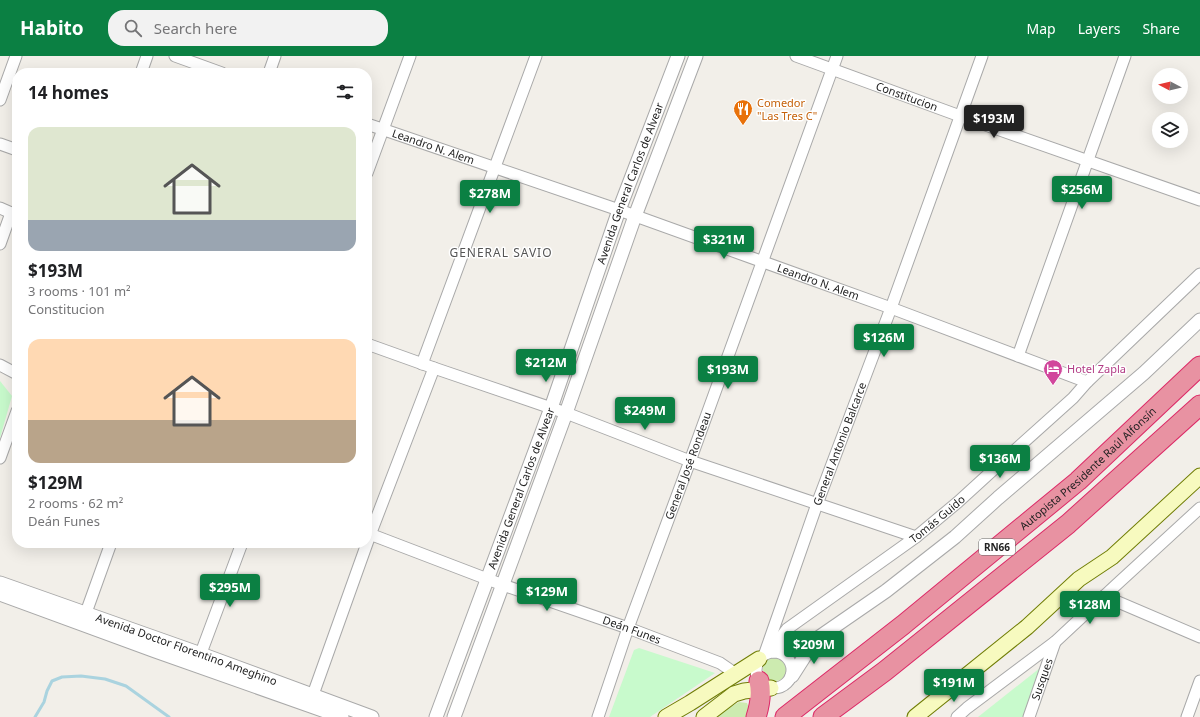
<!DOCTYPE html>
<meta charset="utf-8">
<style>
:root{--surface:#fff;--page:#f2f2f2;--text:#202124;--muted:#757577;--accent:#0b8043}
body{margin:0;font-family:"Noto Sans",sans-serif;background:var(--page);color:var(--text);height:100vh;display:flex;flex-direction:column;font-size:15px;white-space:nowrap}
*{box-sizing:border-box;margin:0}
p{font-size:13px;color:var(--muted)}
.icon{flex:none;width:22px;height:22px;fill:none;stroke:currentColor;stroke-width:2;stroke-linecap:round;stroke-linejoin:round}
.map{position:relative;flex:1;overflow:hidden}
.drawer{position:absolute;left:12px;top:12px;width:360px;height:480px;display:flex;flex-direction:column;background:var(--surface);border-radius:16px;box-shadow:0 4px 16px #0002}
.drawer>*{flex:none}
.needle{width:26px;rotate:277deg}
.buttons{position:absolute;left:1152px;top:12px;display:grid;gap:8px}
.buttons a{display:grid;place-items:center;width:36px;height:36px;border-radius:50%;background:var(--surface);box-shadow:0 4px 16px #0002;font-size:20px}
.price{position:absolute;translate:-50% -34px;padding:0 9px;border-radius:4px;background:var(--accent);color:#fff;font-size:13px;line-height:26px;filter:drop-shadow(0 1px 2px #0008)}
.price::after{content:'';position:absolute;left:50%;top:24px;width:12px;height:9px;margin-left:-6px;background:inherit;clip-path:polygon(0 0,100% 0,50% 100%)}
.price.active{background:#222;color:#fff}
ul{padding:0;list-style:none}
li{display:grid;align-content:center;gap:8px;height:212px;padding:0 16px}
li span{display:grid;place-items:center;height:124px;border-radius:12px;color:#555}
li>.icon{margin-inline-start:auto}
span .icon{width:72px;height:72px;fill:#fffc;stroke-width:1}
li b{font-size:17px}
h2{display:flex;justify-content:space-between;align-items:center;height:48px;padding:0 16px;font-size:17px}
header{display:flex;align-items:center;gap:24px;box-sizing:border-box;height:56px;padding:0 20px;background:var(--accent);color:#fff}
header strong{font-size:19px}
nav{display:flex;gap:22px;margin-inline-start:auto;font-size:14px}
.search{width:280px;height:36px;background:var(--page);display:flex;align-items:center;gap:10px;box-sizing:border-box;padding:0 14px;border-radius:16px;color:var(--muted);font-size:15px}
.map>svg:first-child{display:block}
</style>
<header>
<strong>Habito</strong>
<div class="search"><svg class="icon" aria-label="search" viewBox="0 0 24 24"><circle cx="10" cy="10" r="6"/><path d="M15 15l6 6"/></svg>Search here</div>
<nav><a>Map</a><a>Layers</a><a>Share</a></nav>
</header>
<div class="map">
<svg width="1200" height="661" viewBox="0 0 1200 661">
<rect width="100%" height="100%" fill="#f2efe9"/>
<!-- grass -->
<g fill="#cdebb0">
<circle cx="775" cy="613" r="12"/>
<path d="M739,646L747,647L749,652L747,661H713Z"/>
</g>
<!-- park -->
<g fill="#c8facc">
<path d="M0,325L12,340L0,382Z"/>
<path d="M639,592L715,617L650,661H609L634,594Z"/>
<path d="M1045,608L1024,661H978Z"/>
</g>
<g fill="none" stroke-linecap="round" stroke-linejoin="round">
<!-- stream -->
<path stroke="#aad3df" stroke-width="3" d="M35,661L44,646L47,635L52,625L62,621L81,620L105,623L126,630L169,661"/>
<defs>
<g id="minor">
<path d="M175,0L222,17"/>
<path id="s1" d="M796,0L960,60L1200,144"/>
<path d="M141,17L147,0"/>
<path d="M269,17L275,0"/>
<path d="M0,44L16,0"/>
<path id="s2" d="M367,68L619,154L891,252L1087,326"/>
<path d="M0,88L17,94"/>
<path d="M367,117L410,0"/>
<path d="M0,152L16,159"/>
<path d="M0,188L11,157"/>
<path d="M367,288L434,312L566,357L690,405L916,481"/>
<path d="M1018,300L1125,0"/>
<path d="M422,308L536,0"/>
<path d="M0,309L17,318"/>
<path d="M0,402L17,355"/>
<path id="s3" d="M367,477L503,529L628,572L720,607L736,618"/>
<path d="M1104,540L1200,581"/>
<path d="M83,565L111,487"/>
<path id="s4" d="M770,595L787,573L916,481L958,446L1004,404L1073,342L1087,326L1200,218"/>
<circle cx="774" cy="614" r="18"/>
<path id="s5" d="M765,597L817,448L891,252L982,0"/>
<path d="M198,605L242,487"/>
<path d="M310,647L370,479L434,312"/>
<path id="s6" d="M598,661L628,572L690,405L837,0"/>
<path d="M957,661L967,652L1055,586L1115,530L1200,452"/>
<path id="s7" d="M1029,661L1055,586"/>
<path d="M1187,661L1200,625"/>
</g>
<g id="tertiary">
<path id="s8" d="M0,527L201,598L372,661"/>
<path d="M0,538L155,595L342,661"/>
<path d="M774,595L815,584L886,535L955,481L998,442L1144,317L1200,264"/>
<path d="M792,620L815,584"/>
<path id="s9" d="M436,661L551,352L619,154L678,0"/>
<path d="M454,661L566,357L635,160L696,0"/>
</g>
<g id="secondary">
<path d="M666,661L690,647L759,603"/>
<path d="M704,661L734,638L744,635L771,632"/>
<path d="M915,661L1027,571L1079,523L1112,501L1200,420"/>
</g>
<g id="motorway">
<path d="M756,661C760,649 762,638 759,625"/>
<path id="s10" d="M785,661L903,569L1078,425L1200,310"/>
<path d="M823,661L885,615L1068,468L1200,349"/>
</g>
</defs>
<!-- minor casing -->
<use href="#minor" stroke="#a9a9a9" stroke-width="13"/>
<!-- tertiary casing -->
<use href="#tertiary" stroke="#a9a9a9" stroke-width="15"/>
<!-- secondary casing -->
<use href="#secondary" stroke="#707d05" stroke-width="17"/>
<!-- motorway casing -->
<use href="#motorway" stroke="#dc2a67" stroke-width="21"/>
<!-- minor -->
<use href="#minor" stroke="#fff" stroke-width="11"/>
<!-- tertiary -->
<use href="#tertiary" stroke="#fff" stroke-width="13"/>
<!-- secondary -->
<use href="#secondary" stroke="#f7fabf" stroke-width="15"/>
<!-- motorway -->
<use href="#motorway" stroke="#e892a2" stroke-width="19"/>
</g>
<!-- icons -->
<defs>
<symbol id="restaurant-pin" viewBox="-11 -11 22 30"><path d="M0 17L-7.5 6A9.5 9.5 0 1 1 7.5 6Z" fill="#e8710a" stroke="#fff"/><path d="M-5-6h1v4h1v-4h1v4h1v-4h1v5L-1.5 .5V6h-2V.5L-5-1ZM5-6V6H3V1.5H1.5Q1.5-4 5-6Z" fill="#fff"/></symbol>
<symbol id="hotel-pin" viewBox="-11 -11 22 30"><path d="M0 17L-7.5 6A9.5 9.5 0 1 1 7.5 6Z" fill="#d1479c" stroke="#fff"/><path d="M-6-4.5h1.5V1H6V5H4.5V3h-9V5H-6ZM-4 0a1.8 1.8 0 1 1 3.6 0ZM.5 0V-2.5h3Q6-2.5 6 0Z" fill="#fff"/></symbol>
</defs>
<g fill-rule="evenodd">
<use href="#restaurant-pin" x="732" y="42" width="22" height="30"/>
<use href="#hotel-pin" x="1042" y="302" width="22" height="30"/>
</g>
<g text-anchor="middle" stroke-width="3" stroke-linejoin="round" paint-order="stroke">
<!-- shield labels -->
<rect fill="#fff" stroke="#646464" stroke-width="1" x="979" y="483" width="36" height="16" rx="3"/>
<g font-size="10" font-weight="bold" fill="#222">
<text x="997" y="495">RN66</text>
</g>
<!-- street labels -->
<g font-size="11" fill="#222" stroke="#fff">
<text dy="4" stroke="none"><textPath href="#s1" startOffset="118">Constitucion</textPath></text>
<text dy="4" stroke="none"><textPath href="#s2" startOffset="70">Leandro N. Alem</textPath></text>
<text dy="4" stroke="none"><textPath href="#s9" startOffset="568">Avenida General Carlos de Alvear</textPath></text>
<text dy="4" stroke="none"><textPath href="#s2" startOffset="478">Leandro N. Alem</textPath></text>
<text dy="4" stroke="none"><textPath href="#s5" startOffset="222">General Antonio Balcarce</textPath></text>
<text dy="4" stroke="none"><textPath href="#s6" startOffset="267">General José Rondeau</textPath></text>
<text dy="4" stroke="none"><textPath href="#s10" startOffset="392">Autopista Presidente Raúl Alfonsín</textPath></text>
<text dy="4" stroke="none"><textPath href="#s9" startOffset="244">Avenida General Carlos de Alvear</textPath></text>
<text dy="4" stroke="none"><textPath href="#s4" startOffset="214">Tomás Guido</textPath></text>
<text dy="4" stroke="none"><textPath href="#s3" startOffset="282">Deán Funes</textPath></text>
<text dy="4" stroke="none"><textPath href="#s8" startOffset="198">Avenida Doctor Florentino Ameghino</textPath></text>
<text dy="4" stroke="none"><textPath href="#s7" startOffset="40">Susques</textPath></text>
</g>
<!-- food labels -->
<g font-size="11" fill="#c56008" stroke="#fff" text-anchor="start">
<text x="757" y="51">Comedor<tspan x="757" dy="13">"Las Tres C"</tspan></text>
</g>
<!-- hotel labels -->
<g font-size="11" fill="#b23c85" stroke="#fff" text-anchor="start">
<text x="1067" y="317">Hotel Zapla</text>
</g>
<!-- neighbourhood labels -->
<g font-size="12" letter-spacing="1" fill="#555" stroke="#fff">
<text x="501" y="201">GENERAL SAVIO</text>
</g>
</g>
</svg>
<div class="buttons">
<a><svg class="needle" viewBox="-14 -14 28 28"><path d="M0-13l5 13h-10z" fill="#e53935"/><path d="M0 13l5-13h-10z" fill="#757577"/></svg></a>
<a><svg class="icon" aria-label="layers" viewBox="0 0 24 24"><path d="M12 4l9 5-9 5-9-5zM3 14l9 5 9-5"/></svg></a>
</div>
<b class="price active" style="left:994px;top:83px">$193M</b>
<b class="price" style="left:1082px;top:154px">$256M</b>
<b class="price" style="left:490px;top:158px">$278M</b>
<b class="price" style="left:724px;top:204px">$321M</b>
<b class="price" style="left:884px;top:302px">$126M</b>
<b class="price" style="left:546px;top:327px">$212M</b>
<b class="price" style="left:728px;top:334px">$193M</b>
<b class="price" style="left:645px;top:375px">$249M</b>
<b class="price" style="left:1000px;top:423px">$136M</b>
<b class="price" style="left:230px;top:552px">$295M</b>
<b class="price" style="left:547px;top:556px">$129M</b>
<b class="price" style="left:1090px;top:569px">$128M</b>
<b class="price" style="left:814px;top:609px">$209M</b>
<b class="price" style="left:954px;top:647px">$191M</b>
<section class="drawer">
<h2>14 homes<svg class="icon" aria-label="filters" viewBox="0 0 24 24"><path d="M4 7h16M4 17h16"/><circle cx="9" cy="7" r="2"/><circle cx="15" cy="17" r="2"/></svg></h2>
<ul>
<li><span style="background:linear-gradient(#dfe7d0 75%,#9aa5b1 0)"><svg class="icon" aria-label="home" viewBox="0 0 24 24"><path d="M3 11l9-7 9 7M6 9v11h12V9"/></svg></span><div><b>$193M</b><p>3 rooms · 101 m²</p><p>Constitucion</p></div></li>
<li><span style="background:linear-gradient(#ffd9b3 65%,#b9a48a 0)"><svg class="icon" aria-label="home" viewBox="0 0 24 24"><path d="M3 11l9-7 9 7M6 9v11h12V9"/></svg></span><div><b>$129M</b><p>2 rooms · 62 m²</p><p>Deán Funes</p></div></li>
</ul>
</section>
</div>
